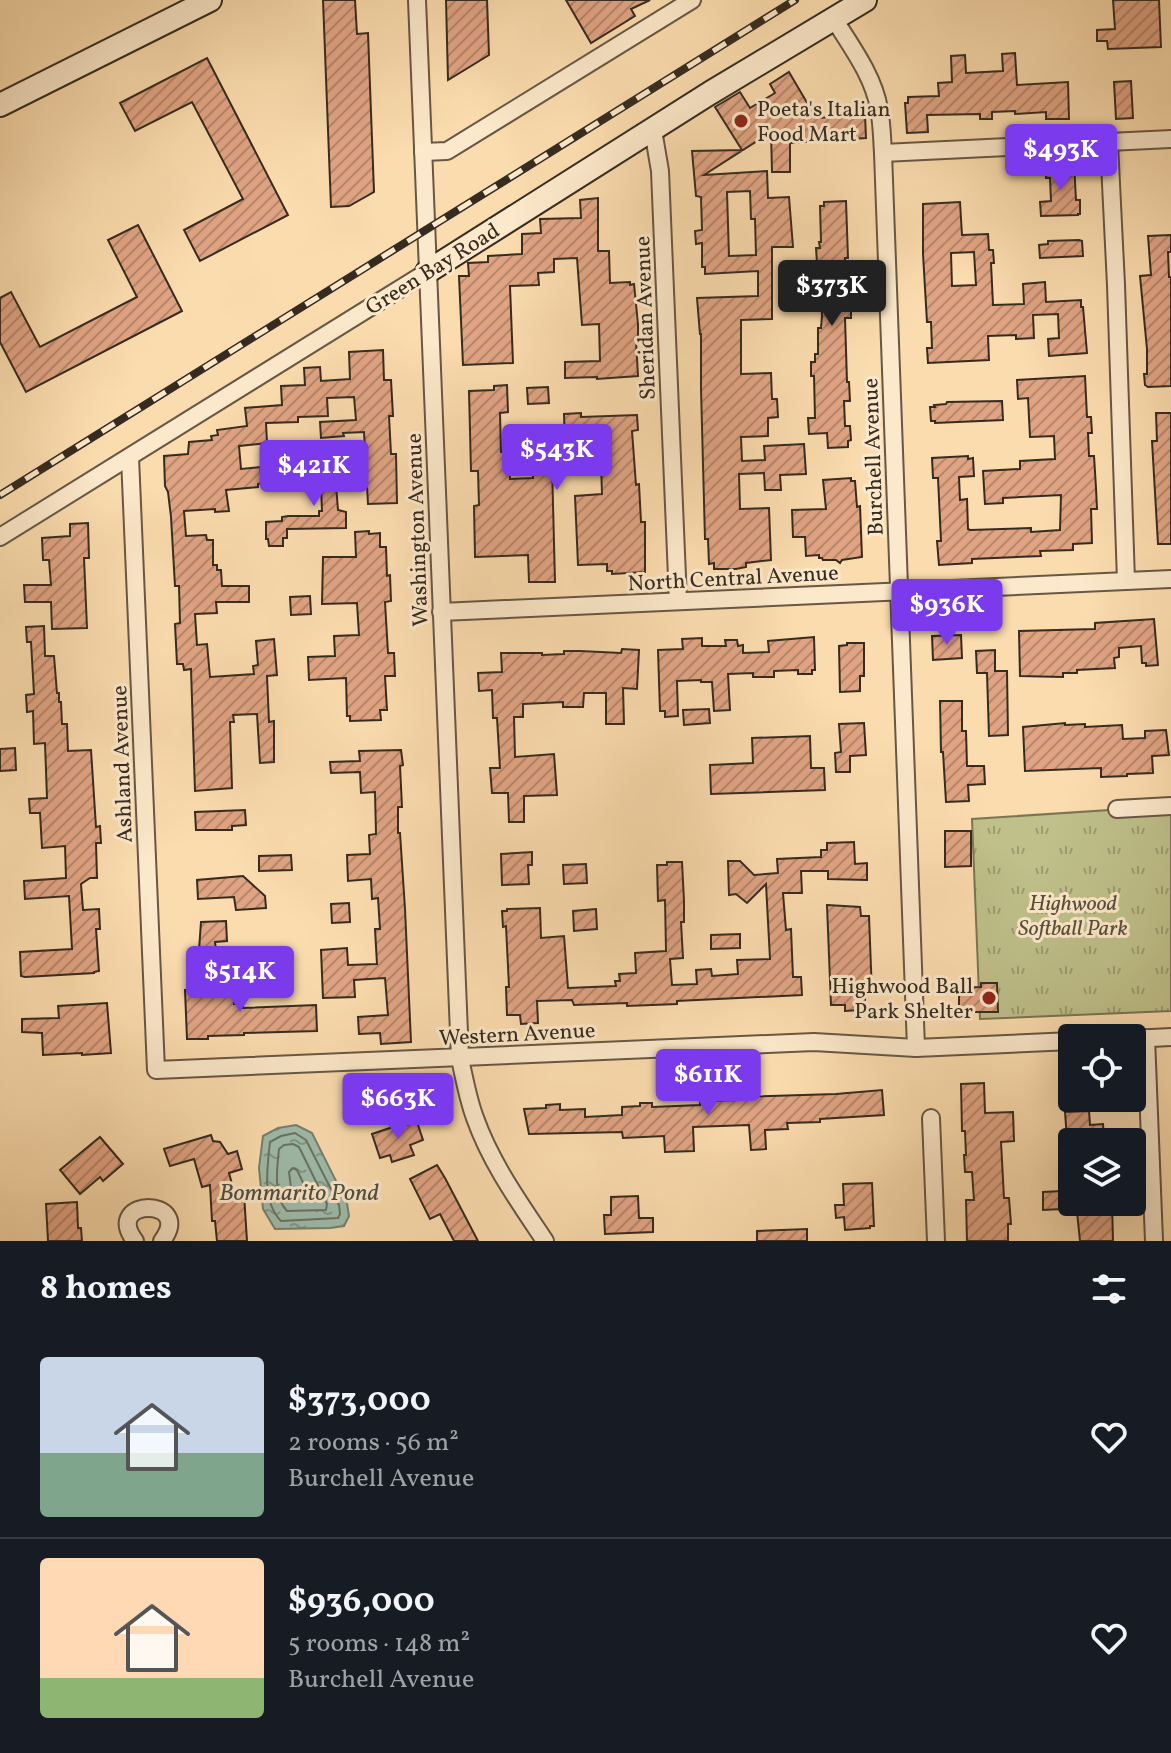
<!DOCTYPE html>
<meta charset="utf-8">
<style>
:root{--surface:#171b24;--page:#242831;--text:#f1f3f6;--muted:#9ea1a6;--line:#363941;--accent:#7c3aed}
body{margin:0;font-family:Vollkorn,serif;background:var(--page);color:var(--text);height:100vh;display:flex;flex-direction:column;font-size:30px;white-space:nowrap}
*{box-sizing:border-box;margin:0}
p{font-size:26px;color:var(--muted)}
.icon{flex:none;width:44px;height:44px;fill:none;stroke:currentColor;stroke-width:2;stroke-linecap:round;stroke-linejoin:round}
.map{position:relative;height:1241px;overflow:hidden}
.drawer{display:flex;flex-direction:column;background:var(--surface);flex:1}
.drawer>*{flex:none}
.tools{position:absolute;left:1058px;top:1024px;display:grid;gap:16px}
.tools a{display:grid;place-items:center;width:88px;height:88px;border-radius:8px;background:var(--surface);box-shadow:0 8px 32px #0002;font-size:40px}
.price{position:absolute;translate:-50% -68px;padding:0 18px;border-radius:8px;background:var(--accent);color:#fff;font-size:26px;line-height:52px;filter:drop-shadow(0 2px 4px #0008)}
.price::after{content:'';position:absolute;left:50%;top:48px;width:24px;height:18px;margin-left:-12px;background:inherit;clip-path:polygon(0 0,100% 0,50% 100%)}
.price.on{background:#222;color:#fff}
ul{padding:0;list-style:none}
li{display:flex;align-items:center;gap:24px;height:200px;padding:0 40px}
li+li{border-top:2px solid var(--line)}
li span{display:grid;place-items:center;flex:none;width:224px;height:160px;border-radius:8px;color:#555}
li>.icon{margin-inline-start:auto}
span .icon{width:96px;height:96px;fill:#fffc;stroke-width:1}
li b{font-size:34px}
h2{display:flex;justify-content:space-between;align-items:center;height:96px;padding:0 40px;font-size:34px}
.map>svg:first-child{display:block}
</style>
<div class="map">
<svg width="1171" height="1241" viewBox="0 0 1171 1241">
<defs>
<pattern id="park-tufts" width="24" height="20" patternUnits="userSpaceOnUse" patternTransform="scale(2)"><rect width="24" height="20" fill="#bfc08a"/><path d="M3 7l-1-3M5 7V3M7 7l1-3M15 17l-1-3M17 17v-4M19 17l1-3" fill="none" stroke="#9c9c70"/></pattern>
<pattern id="water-ripples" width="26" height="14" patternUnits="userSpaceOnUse" patternTransform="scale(2)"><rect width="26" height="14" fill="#9fbcaa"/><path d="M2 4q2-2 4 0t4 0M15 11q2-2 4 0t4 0" fill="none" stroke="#82998a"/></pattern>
<pattern id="building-hatch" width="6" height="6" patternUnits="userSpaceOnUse" patternTransform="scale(2)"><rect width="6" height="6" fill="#e1a483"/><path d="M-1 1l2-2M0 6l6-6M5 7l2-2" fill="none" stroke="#b7866b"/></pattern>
</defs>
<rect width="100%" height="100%" fill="#fbdcae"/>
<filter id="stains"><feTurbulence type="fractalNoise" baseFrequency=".0025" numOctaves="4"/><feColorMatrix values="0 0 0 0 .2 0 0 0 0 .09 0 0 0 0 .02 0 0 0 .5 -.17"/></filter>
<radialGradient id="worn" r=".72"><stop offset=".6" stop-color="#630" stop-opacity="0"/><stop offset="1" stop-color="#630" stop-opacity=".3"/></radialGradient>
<!-- park -->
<path fill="url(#park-tufts)" stroke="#7a7655" stroke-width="2" d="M1171,806V1011L980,1019L972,819Z"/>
<!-- water -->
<path fill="url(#water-ripples)" stroke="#758273" stroke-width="2" d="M296,1125L312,1133L347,1203L349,1216L344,1226L330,1228L275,1229L263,1209L259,1168L263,1136L278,1128Z"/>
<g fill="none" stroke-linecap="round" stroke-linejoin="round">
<!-- shore -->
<g stroke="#6a7465" stroke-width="2">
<path d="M295,1133L306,1140L339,1205L340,1214L338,1218L281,1221C262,1202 267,1168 270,1142L281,1136Z"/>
<path d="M293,1144L299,1147L327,1204L326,1210L287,1211C273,1197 277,1168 279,1149L284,1145Z"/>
<path d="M293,1168L297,1170L308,1193L306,1198L295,1199L292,1196L289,1172Z"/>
</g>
</g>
<!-- building -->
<g fill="url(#building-hatch)" stroke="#362b20" stroke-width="2" fill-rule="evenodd">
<path d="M323,0H355L357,34L368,33L374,192L349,206L331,207Z"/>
<path d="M446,0H487L489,55L448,80Z"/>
<path d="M566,0H650L631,9L635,16L591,43Z"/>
<path d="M1113,0H1159L1161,47L1108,49L1107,41H1097V30L1115,29Z"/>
<path d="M1015,53L1017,85L1068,82L1069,119H1046V112L1015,114V111L992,112V119H980V114L927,115L928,132L907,133L905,103H908V97L939,96L938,83L952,82L951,56L965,55L966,73L1003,71L1002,54Z"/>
<path d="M207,58L288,215L200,261L184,230L243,199L192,102L135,131L120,103Z"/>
<path d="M789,72L816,118L865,115L866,138L790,143V172H772L771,132L704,175L767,171L768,198L789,197L793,247H772V319L741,320V374L771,373L772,399H777L778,417L768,418V436L741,437L742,461L765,460L764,446L804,444L806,474L780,475L781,490H765L764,473L739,474L740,509L769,508L771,560L746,563V567L736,569H714V563L709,564L708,539H705L701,389V334H700L697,298L758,296V271L705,274V267H702V243L696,244L695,231L702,230L701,197L696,196L692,151L742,150L715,107L740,92L750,108L775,93L770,84ZM750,191L751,219H755L756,255L729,256L727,192Z"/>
<path d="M1131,81L1133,118L1116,119L1114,82Z"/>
<path d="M1038,158V170L1010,172L1009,160Z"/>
<path d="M1074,163L1076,200H1080V214H1078V215L1041,216L1040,202L1051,201L1050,178H1046V165Z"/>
<path d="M598,198V251H609L610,283L630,282V285L634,284L638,324V341H636L638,376L597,379V377L565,378V362L600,361L599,324L582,325L577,258L554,259V272L538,273L539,285L510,286L513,363L463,365L459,276H469L468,263L488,262V256L522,254V234L541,233L540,219L581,218L580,200Z"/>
<path d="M846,201L848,258H845L846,300L851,299V318H845L847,382H849L850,401H844L845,426H850L851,440L848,441V447L828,448L827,433L809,434L808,418H815L814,376H811V362H815V354H818V328H821L822,316L821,294L811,295V278H818L816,248H820L819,242H821L820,206H824V202Z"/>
<path d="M960,202L962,235L988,234L989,250H993L994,263H991L993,305L1024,304L1023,284L1045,282L1046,302L1081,300V307H1083L1087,353L1049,356L1048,339L1059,338L1058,314L1033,315L1034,338L1016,339V335L988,336L989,360L928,363L927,348H932L931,322H927L923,254V204ZM974,252L976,285L952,286L951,253Z"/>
<path d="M138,225L182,311L26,392L0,342V298L11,292L40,347L137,297L108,240Z"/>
<path d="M1171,235V252H1168L1169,277H1171V386L1148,387L1145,385L1144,374H1147V349L1140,276L1151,275L1148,236Z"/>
<path d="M1079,240L1082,241L1083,256L1040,258L1039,245L1048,244V241Z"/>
<path d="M383,350L384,380H391L393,416H389L391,454H396L397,503L368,504L364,432L343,433L344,436L321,438L320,422L356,420L354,397L327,398L328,416L298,417V422L266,423L267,443L239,446L241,469L260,467L262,483L258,484V487L226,490L229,511L215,512V509L184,511L186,536L206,535L207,540H213V565H217V570H221L222,586H249V602H216L217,613L195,614L197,645L207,644L210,677L254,674L253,666L258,665L256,641L274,639L277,675L267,676L269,722L274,721V762L260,763L257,714L233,715L234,722H230L232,788L195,791L191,669L184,670L183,664H177L175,624L180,623L179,586H175L171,517L168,492L165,486L164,456L188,454L189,442L212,440L211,436L218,435L217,430L247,426L245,408L282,405L281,386L305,385L304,368L320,367L321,381L350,379L349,352Z"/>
<path d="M1085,376L1087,417H1091L1092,433H1088L1089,456H1094L1096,488L1097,509H1091L1092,543L1073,544V550L1040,551L1041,556L972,559V563L939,565L937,541H941L938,478H933L932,458L968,456V459L973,458L974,476L959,477L960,500L967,499L968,529L970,530L1031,528V532L1060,530L1061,495L1003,498V503L985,504L983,471L1020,469V461L1055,459L1054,436L1030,437L1028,398L1018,399L1017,380Z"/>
<path d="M507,385L508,412L500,413L501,452H509L510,479L533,478L531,450L565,447L564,414L581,413V417L637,415L638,430L632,431L636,485L639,484L641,522H645V572L612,574V571H607V564L578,565L575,496L602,494L601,464L552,465L555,582H529L528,555L475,557L474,506L479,505L478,471H471L469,391L494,390V386Z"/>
<path d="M548,387L549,403L528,404L527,388Z"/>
<path d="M1002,401L1003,420L935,423V421H931L930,407H935L934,405L946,404L947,402Z"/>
<path d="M1156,413H1171V544H1158L1152,441H1157Z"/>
<path d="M344,458L345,472L335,473L338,510L346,512V528L287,529V538H283V546H269L268,539H266V522L282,521V517L288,516H319V511H322L320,460Z"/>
<path d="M851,478V481H855L857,507L860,506L862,557L842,560L840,563L836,560H823L822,558H819V555L806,556L805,537H793L792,510L826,509L823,480Z"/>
<path d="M88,523L89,558H84L87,628L52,629L51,602H25L24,585H51L49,560H43L42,538L70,536V524Z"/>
<path d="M369,531V534L380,533V547H386L387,576L390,575L391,601L385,602L388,653H394L395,676H385L387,710H380L381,720L350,721V716H347L346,678L309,680L308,657L335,656L334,636L359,635L357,603L322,604L323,557H356L355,532Z"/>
<path d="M310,596L311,614L291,615L290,597Z"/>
<path d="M1154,619L1158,665L1146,666V663H1142L1141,646L1119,648V657L1114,658L1115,668L1077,670V673H1063V677L1020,676L1019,631L1095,629V623Z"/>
<path d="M44,626L45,656H54L57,693H59V702H61L62,724H67L68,751L91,750L96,827L100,826L101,843H96L97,878H90L81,884L83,910L99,909L100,929H96L99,971L94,972V973L25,977L21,976L20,952L72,949L69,896L25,899L24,881L66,878L65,846L42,848L40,813H30L29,799L47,798L45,743L34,744L33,711L27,712L26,695L34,694L31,642H27L26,627Z"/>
<path d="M961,635L962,658L933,660L932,636Z"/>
<path d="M814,637L815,670H812V674H798V670L774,671V677H753V673L728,674L730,710L714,711L712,682H701V680L677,681L678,716L665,717V711H660L658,650L683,649L682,639L702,638V646H726L725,640H737L738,646L743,645V653L769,652L768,641Z"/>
<path d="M847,643H864V676H860V691L840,692L839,646L847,645Z"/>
<path d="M622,649L639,650L637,689L623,688L624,724H606V693H584L583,707H563V702L523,704V717H514L515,757L554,754L557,795L524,796V822H509L508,793H492L490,768H500L497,718H493L492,690L479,691L478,673L502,672L501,653H542V655L564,654V651H580L621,653Z"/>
<path d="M995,650V671H1007L1008,735L989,736L987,673H977L976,651Z"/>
<path d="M940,701H962V731H966L967,766H984L985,784L968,785L969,801L946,802L943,752H941Z"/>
<path d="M709,709L710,723L684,725L683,710Z"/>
<path d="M864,723L866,755L850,756V772H836L835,753L841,752L839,724Z"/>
<path d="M1065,723V725L1085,724V727L1122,725L1123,739L1145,738V731L1166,730L1169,755L1152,756L1153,773L1127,774V776L1101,777V768L1025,771L1023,727Z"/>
<path d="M810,736L811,768H824L825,790L711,794L710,765L753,763L752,738Z"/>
<path d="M15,748L16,770L0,771V749Z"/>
<path d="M401,750L403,765L400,766L402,807H398V833H400L405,909L411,1042L381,1044L380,1033L359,1034L358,1017L388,1015L385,978L354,980L355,997L323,998L321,950L347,948L348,965L377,964L375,929H380L378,898L372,899L371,879L348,881L347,855L370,854L369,835L376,834L375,792L361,793L360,772L331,773L330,762L360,761L359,751Z"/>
<path d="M245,810L246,825L232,826V830H196L195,812Z"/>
<path d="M945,831H971V866L945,867Z"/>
<path d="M854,842L855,864L867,863V880L828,879V871H801L802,893H783L786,930L791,929L793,977H801L802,995L677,1001V1004L627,1006V1003L574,1005L572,1000L537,1001L538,1023L521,1024L520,1015H507L506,987H509L506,926L503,927L502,911H507V909L540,908L541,938L564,936L568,988L616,986L615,981H620L619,974L636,973L635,953L666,951L665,900L658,901L657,865H667V862H682L684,901V922H681L683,958L670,959L672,985L697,984L696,970L711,969L712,976L738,974L737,960L770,959L766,884L747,903L736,894L729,895L728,861H740L754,875L778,873L777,859L821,857V850H827V843Z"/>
<path d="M532,852V865H528L529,884L502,885L501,854Z"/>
<path d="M291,855L292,870L259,871V856Z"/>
<path d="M586,864L587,883L564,884L563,865Z"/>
<path d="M243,876L265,896L266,908L236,910L234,897L198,899L197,880Z"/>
<path d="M349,903L350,922L332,923L331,904Z"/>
<path d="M827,905L860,907L861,916H869L872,994L865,995V1000H859L860,1010L845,1011V1005H831Z"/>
<path d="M596,909L597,929L574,931L573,911Z"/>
<path d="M226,921L227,941L215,942L216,950H199L201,922Z"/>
<path d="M740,934V948L711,949V935Z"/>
<path d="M209,979H234V1004H243V1008L316,1005L317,1031L244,1033V1035L208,1036V1039H187L185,990L209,989Z"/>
<path d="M981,983H997L998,1012H959V988L981,987Z"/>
<path d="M107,1003L111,1053L82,1055V1053L43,1055L42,1033L22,1032V1019L59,1018L58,1006Z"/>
<path d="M984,1083L985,1113L1013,1112L1014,1141L1001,1142L1004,1198H1009L1011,1224H1008V1241H967L966,1200H974L972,1172H965L964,1155H966L965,1131H962L961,1084Z"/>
<path d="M882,1090L884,1115L820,1119V1122L787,1123L788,1129L765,1130L766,1149L751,1150L749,1125L693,1127L694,1151L665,1152L664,1136L623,1138L622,1132L529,1134L524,1109L546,1108V1105L560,1104V1110L585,1109V1117L622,1115V1107L640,1106V1103H652V1107L700,1105V1101L738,1100L737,1097L836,1094Z"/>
<path d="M1089,1111L1090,1125L1103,1124L1104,1138L1067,1139L1065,1112Z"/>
<path d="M417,1122L423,1140L410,1145L414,1155L392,1162L390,1155L380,1158L372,1134L402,1124V1126Z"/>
<path d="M211,1135L213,1141L220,1142L228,1154L237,1151L242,1169L229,1173L235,1195L244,1194L247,1241H217L215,1221H212L210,1185L202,1187L194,1159L170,1166L164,1149Z"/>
<path d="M100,1137L123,1164L103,1181L100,1177L80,1194L60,1170Z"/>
<path d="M437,1165L445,1178L478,1241H454L440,1214L430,1219L410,1179Z"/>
<path d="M872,1183L874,1226H870V1228L845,1230L844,1217L836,1218L835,1205H844L843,1184Z"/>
<path d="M1062,1191V1209L1043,1210V1192Z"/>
<path d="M638,1196L639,1218H653V1232L605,1234L604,1215H611V1197Z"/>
<path d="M77,1202L78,1228H81L82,1241H48L46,1204Z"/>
<path d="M1076,1202H1112L1113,1241H1080Z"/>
<path d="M807,1229V1241H757V1231Z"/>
</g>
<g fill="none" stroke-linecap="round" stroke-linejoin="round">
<defs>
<g id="street">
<path d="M417,0L460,1058C464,1078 468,1099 475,1118C491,1163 519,1202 545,1241"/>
<path d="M834,19C851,46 874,77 879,109C882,123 882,139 883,153L916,1048"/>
<path d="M653,130L660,171L678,601"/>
<path d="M1109,143L1116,285L1126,581"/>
<path d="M423,152L447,151L692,0"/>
<path d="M883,153L1171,139"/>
<path d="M130,457L156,1070L814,1042L916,1048L1072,1041"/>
<path d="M0,537L427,272"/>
<path d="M441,612L1171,579"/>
<path d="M1117,809L1171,806"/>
<path d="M1146,1038L1154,1241"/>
<path d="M1132,1039L1171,1037"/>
<path d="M931,1118L936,1241"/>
<path d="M135,1241C102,1197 195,1197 162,1241"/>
</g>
<g id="secondary">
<path d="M0,105L210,0"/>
<path d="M427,272L710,93L865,0"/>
</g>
</defs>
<!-- street casing -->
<use href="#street" stroke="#675744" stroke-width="20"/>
<!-- secondary casing -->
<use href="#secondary" stroke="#362b20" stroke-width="26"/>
<!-- street -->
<use href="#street" stroke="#fce8ca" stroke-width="16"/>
<!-- secondary -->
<use href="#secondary" stroke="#fce8ca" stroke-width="22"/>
<defs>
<path id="rail" d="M0,495L795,0"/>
</defs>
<!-- rail casing -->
<use href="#rail" stroke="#362b20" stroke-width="8"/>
<!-- rail -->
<use href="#rail" stroke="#fce8ca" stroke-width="5" stroke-dasharray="15" stroke-linecap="butt"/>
</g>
<!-- markers -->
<g fill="#8f2418" stroke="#fce8ca" stroke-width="3">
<circle cx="741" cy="121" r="8"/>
<circle cx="989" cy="998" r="8"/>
</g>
<g text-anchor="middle" stroke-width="6" stroke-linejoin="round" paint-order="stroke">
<!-- poi labels -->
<g font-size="22" fill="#362b20" stroke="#fce8ca" text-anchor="start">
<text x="757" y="116">Poeta's Italian<tspan x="757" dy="25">Food Mart</tspan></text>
<text x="973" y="993" text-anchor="end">Highwood Ball<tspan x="973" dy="25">Park Shelter</tspan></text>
</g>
<!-- street labels -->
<g font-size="22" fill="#362b20" stroke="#fce8ca">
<text transform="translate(432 268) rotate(-32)" y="8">Green Bay Road</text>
<text transform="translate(644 318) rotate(-92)" y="8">Sheridan Avenue</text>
<text transform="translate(872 457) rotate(-92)" y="8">Burchell Avenue</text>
<text transform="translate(416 530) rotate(-92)" y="8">Washington Avenue</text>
<text transform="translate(733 577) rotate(-3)" y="8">North Central Avenue</text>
<text transform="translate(121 764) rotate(-92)" y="8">Ashland Avenue</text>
<text transform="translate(517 1033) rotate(-3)" y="8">Western Avenue</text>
</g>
<!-- park labels -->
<g font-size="22" font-style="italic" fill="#58503a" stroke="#fce8ca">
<text x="1073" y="910">Highwood<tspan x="1073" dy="25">Softball Park</tspan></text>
</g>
<!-- water labels -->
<g font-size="24" font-style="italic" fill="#504f42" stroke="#fce8ca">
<text x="299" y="1200">Bommarito Pond</text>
</g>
</g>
<rect width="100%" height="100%" filter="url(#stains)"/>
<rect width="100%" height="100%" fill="url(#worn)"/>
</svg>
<div class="tools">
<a><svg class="icon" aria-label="locate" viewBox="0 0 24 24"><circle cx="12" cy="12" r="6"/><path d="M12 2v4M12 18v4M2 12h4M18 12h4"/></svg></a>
<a><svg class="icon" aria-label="layers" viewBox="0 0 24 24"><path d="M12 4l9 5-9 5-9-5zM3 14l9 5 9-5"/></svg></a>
</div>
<b class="price" style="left:1061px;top:192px">$493K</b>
<b class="price on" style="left:832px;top:328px">$373K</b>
<b class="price" style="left:557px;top:492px">$543K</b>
<b class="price" style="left:314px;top:508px">$421K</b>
<b class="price" style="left:947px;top:647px">$936K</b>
<b class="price" style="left:240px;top:1014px">$514K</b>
<b class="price" style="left:708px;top:1117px">$611K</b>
<b class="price" style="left:398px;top:1141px">$663K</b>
</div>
<section class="drawer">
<h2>8 homes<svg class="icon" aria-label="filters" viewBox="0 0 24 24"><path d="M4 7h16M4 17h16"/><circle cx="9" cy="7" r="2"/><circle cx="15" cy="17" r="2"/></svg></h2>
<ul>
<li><span style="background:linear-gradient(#c9d6e8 60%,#7fa58c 0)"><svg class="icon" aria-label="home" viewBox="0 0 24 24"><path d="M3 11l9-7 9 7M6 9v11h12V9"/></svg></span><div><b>$373,000</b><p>2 rooms · 56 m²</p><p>Burchell Avenue</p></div><svg class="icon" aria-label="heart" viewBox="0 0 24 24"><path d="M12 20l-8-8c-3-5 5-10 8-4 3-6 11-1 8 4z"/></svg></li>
<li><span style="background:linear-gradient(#ffd9b3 75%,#8fb573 0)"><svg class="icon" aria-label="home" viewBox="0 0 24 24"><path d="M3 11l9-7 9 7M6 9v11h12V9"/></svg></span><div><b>$936,000</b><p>5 rooms · 148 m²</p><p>Burchell Avenue</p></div><svg class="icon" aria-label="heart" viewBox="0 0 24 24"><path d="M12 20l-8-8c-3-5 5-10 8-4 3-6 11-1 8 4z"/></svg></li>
</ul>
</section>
